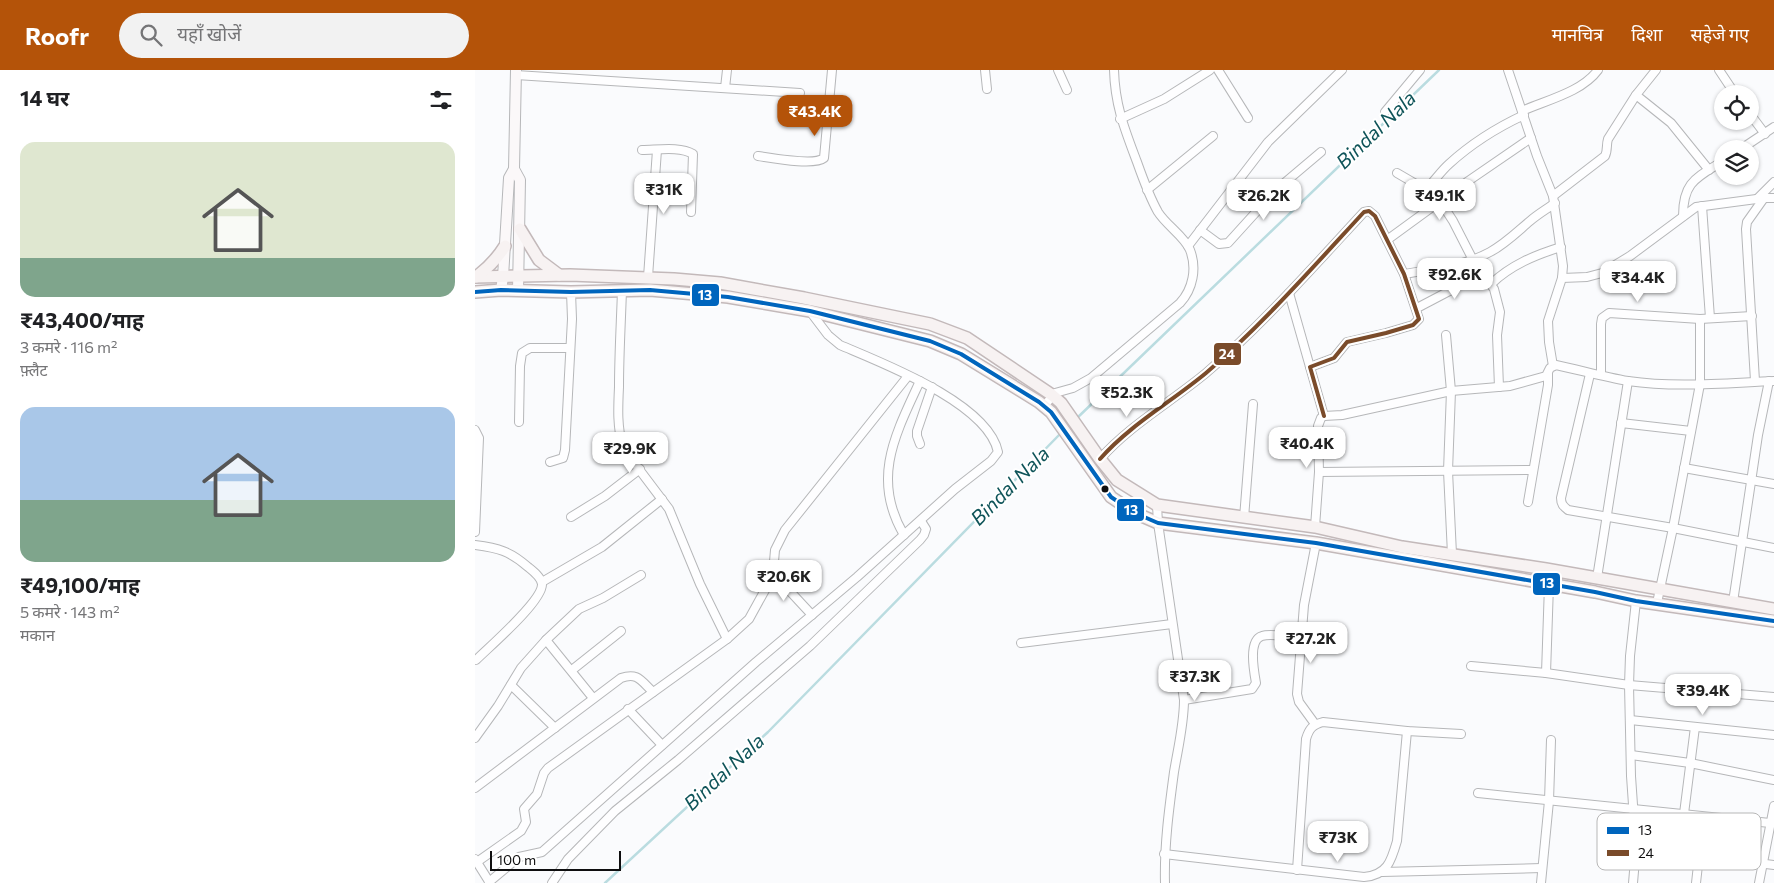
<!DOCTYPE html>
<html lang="hi">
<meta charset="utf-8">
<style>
:root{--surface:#fff;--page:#f2f2f2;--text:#202124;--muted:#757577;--accent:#b45309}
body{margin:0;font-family:Commissioner,"Noto Sans Devanagari",sans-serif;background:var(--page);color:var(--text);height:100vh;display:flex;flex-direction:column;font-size:19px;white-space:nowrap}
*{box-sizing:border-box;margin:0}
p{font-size:16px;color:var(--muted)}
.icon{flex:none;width:28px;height:28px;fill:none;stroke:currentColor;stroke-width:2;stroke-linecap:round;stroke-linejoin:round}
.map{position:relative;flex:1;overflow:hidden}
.drawer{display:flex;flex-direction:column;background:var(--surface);width:475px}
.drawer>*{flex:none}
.buttons{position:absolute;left:1239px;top:15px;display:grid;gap:10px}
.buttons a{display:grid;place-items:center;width:45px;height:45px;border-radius:50%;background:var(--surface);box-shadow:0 1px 4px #0004;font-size:25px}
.scale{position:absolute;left:15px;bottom:12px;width:131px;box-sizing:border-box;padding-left:5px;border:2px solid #0e0e0f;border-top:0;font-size:14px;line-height:18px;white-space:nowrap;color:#0e0e0f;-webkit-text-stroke:4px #fff;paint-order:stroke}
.price{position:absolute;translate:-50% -42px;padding:0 11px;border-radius:10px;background:#fff;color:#222;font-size:16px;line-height:32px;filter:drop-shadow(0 1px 2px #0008)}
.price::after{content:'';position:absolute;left:50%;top:30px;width:15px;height:11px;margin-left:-8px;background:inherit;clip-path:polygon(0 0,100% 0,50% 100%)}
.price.on{background:var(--accent);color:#fff}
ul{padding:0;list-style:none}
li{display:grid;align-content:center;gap:10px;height:265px;padding:0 20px}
li span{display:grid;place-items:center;height:155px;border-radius:15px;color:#555}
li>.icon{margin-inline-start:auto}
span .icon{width:90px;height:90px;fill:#fffc;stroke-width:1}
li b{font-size:21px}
h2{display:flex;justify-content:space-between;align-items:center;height:60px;padding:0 20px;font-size:21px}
header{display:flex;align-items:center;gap:30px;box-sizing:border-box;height:70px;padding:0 25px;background:var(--accent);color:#fff}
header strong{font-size:24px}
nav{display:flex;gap:28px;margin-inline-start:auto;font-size:18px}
.search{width:350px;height:45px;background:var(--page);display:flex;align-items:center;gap:12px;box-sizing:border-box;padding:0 18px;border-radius:28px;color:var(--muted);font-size:19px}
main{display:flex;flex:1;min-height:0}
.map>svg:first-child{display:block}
</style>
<header>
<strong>Roofr</strong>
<div class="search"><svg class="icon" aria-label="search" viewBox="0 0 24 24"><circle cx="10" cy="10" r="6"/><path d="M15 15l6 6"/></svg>यहाँ खोजें</div>
<nav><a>मानचित्र</a><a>दिशा</a><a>सहेजे गए</a></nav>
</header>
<main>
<section class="drawer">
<h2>14 घर<svg class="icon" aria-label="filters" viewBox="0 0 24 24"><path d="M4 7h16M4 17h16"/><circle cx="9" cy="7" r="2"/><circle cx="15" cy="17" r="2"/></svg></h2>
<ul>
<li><span style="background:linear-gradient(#dfe7d0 75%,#7fa58c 0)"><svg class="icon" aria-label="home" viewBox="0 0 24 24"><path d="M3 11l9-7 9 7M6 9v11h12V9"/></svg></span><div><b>₹43,400/माह</b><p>3 कमरे · 116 m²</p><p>फ़्लैट</p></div></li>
<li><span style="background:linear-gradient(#a9c7e8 60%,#7fa58c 0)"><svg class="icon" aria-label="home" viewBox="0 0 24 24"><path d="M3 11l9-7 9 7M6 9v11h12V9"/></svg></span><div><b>₹49,100/माह</b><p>5 कमरे · 143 m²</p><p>मकान</p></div></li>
</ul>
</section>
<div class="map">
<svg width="1299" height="813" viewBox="0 0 1299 813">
<rect width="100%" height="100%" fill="#fafbfd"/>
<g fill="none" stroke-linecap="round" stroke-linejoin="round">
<!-- stream -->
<g stroke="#badce0" stroke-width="2.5">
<path d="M601,349L964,0"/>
<path d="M130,813L293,662L586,363"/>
</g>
<defs>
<g id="street">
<path d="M510,0L512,19"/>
<path d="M583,0L592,20"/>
<path d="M743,0L773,48"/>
<path d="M1033,0L1062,86L1078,126L1130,86C1133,80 1131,75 1133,69L1161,25L1181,0"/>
<path d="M1244,0L1260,24"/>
<path d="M41,5L325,23"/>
<path d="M250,18L252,0"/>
<path d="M1161,25L1196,53L1234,100"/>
<path d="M1047,41C1072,30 1107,22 1123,0"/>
<path d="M910,42L945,0"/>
<path d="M1275,44L1290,64"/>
<path d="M645,49L689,29L735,0"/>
<path d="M1266,79L1299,57"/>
<path d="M167,80C182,80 205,76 218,84L216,142"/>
<path d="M283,86C297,88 339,96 349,88L357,0"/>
<path d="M922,103L946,117L965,131L978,151L998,190L1019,219L1025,242L1022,265L1024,317"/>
<path d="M672,120L738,66"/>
<path d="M950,120C959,112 965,102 974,94C997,73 1021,58 1049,45"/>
<path d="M1282,129L1299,112"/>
<path d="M1227,136L1235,248"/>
<path d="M1208,146C1208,112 1221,108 1248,91"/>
<path d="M725,160L744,174L753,173L801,120L846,82"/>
<path d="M912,170L986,116L1056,68"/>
<path d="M713,176L793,72L867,0"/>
<path d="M929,204C958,199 990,196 1015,182C1030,174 1042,162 1055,151C1063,144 1072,139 1080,133"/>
<path d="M173,207L182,80"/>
<path d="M1087,208L1112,207L1127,203L1155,186L1221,137L1289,128H1299"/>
<path d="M1016,214C1036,195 1060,185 1086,177"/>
<path d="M147,220C146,252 144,284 144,317C143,338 142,357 148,378L194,439L225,514L252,569"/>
<path d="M814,223L835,297"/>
<path d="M942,238L982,217L1005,200"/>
<path d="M971,265L976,321L973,401L977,484"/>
<path d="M1078,296L1074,272L1073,251L1087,208L1088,196L1078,126"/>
<path d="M1115,304L1086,428C1086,434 1088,436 1093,440L1198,458L1299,478"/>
<path d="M1126,305V254L1127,248L1134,243L1225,249L1277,246"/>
<path d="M1280,311L1271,159L1272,152L1289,128"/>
<path d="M569,336L580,323L598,318L616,308L705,233C718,219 722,198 715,180C710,167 691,155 683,142C674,126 668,109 662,92C650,60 640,36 639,0"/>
<path d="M44,352L45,296L47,283L55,278H95"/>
<path d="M1146,353L1216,361"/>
<path d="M0,360L4,368L0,462"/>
<path d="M445,374L442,366V361L457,317"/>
<path d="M625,389C655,355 696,332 731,303C787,255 839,196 889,142L894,141L900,146L929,204L944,249L938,255L911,263L872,272L859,288L835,297L849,346"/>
<path d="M75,392L88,388L90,380L97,249L96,222"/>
<path d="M1209,398L1299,414"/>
<path d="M844,402L1058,400"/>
<path d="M1053,432L1073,315V304"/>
<path d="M682,435L683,453L709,630C709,654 703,678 699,702C694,739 689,776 690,813"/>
<path d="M96,447L130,426L165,399"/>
<path d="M769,448L778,334"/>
<path d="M840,457L844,402L843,356L846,348L849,346L867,345L976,321L1035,316L1071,306L1075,298L1081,295C1105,300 1129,307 1153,311C1201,318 1251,313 1299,311"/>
<path d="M429,465C396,409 420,365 445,311"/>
<path d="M0,475C23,478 35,481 53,497C58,501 66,507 67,514C68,531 14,577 1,590"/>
<path d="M298,503L337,545"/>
<path d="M1122,508L1153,311"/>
<path d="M67,512L127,477L187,429"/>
<path d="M1258,532L1283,365L1294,311"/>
<path d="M1182,533L1198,458L1225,314V249"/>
<path d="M71,570L118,628"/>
<path d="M546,573L697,554"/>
<path d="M996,596L1071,603L1154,615L1299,627"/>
<path d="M97,600L146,561"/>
<path d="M1071,603L1074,515"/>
<path d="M36,615L80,658"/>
<path d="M709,630L777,619L781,613C779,602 773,570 787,566C796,563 816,567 826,568"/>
<path d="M153,639L187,675"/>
<path d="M1155,650L1299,665"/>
<path d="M840,654L824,632L822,624L829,535L841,473"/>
<path d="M0,668L23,636L46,598L71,570L104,539L128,528L166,505"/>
<path d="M1156,685L1215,693L1299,710"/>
<path d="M0,718L146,608C163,602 166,611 178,622"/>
<path d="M1003,723L1295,753"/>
<path d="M1161,778L1299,795"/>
<path d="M1204,783L1220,657"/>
<path d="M689,784L889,807C912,805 916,792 922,771L932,661"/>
<path d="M0,789L15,813"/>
<path d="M2,792L46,761L51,752L49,739L62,724L69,703L73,698L252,569L274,549L290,520L298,503L300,480L310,460L433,306"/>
<path d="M822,800L831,669C834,659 837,655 848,652L932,661L986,664"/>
<path d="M907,802L1067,798"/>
<path d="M14,812L44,787L67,782L281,592L382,507L480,419L516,391L523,382C513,333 407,293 365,275L353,265L334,240"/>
<path d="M77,813L93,789L140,741L203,690L335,576L445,470L449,465L451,459L446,451"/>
<path d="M1066,813L1074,731L1076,670"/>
<path d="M1158,813L1161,778L1156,706L1154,615L1155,586L1161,531"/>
<path d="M1221,813L1224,786"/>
<path d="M1284,813L1299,736"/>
</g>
<g id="secondary">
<path d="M39,99L45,110L43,221"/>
<path d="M26,220L28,207L34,108L39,99L41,0"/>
</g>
<g id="primary">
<path d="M45,159L64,190L84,205"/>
<path d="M0,207L95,205L199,209L245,213L329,228L455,254L492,268L577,325L586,333L625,389L642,410L682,435L840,457L927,477L1071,499L1299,539"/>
<path d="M1,207C13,198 22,189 30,176"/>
<path d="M0,222L26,220L96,222L175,220L253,227L335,241L455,271L486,284L564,332L576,342L636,427L660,443L683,453L841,473L1120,522L1161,531L1299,551"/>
</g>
</defs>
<!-- street casing -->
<use href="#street" stroke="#b6b7b9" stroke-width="10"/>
<!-- secondary casing -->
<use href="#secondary" stroke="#b6b7b9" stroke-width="12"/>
<!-- primary casing -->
<use href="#primary" stroke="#c3b9ba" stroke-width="14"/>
<!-- street -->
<use href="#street" stroke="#fefeff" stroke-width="8"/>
<!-- secondary -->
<use href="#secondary" stroke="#fbf8f9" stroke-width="10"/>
<!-- primary -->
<use href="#primary" stroke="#f7f2f2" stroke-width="11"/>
<defs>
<path id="bus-1" d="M0,222L26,220L96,222L175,220L253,227L335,241L455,271L486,284L564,332L576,342L636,427L660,443L683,453L841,473L1120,522L1161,531L1299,551"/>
<path id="bus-2" d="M625,389C655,355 696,332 731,303C787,255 839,196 889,142L894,141L900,146L929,204L944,249L938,255L911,263L872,272L859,288L835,297L849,346"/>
</defs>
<!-- bus-1 casing -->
<use href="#bus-1" stroke="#fff" stroke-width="8"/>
<!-- bus-2 casing -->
<use href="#bus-2" stroke="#fff" stroke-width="8"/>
<!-- bus-1 -->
<use href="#bus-1" stroke="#0065bd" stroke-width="4"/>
<!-- bus-2 -->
<use href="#bus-2" stroke="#7a4b2a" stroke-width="4"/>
</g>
<!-- markers -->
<circle fill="#0e0e0f" stroke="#fff" stroke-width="2" cx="630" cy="419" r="4.5"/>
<g text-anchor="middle" stroke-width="4" stroke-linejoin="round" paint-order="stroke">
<!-- water labels -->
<g font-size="20" font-style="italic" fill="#0f5459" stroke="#fff">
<text transform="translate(901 60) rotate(-44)" y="7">Bindal Nala</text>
<text transform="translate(535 416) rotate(-45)" y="7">Bindal Nala</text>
<text transform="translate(249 702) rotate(-43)" y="7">Bindal Nala</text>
</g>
</g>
<!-- legend -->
<rect x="1122" y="743" width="164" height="57" rx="8" fill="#fff" stroke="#b7b7b7" stroke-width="1"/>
<rect x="1132" y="757" width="22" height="7" fill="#0065bd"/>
<rect x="1132" y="780" width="22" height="6" fill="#7a4b2a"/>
<g font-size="14" fill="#0e0e0f">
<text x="1163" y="765">13</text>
<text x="1163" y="788">24</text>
</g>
<g stroke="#fff" stroke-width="2">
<rect x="216" y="213" width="29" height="24" rx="5" fill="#0065bd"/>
<rect x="738" y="272" width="29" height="24" rx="5" fill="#7a4b2a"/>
<rect x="641" y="428" width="29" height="24" rx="5" fill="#0065bd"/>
<rect x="1057" y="502" width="29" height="24" rx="5" fill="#0065bd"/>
</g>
<g font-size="14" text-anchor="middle" font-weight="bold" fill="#fff">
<text x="230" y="230">13</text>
<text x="752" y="289">24</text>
<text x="656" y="445">13</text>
<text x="1072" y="518">13</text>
</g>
</svg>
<div class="buttons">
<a><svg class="icon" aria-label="locate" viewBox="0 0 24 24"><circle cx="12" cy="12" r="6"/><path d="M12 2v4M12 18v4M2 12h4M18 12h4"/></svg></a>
<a><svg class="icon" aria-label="layers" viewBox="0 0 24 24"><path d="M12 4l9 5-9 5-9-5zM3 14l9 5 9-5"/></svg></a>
</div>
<div class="scale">100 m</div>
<b class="price on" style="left:340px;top:67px">₹43.4K</b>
<b class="price" style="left:189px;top:145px">₹31K</b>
<b class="price" style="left:789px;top:151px">₹26.2K</b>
<b class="price" style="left:965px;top:151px">₹49.1K</b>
<b class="price" style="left:980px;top:230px">₹92.6K</b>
<b class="price" style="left:1163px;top:233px">₹34.4K</b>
<b class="price" style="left:652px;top:348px">₹52.3K</b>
<b class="price" style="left:832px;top:399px">₹40.4K</b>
<b class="price" style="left:155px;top:404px">₹29.9K</b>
<b class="price" style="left:309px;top:532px">₹20.6K</b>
<b class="price" style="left:836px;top:594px">₹27.2K</b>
<b class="price" style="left:720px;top:632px">₹37.3K</b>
<b class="price" style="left:1228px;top:646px">₹39.4K</b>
<b class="price" style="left:863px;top:793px">₹73K</b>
</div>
</main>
